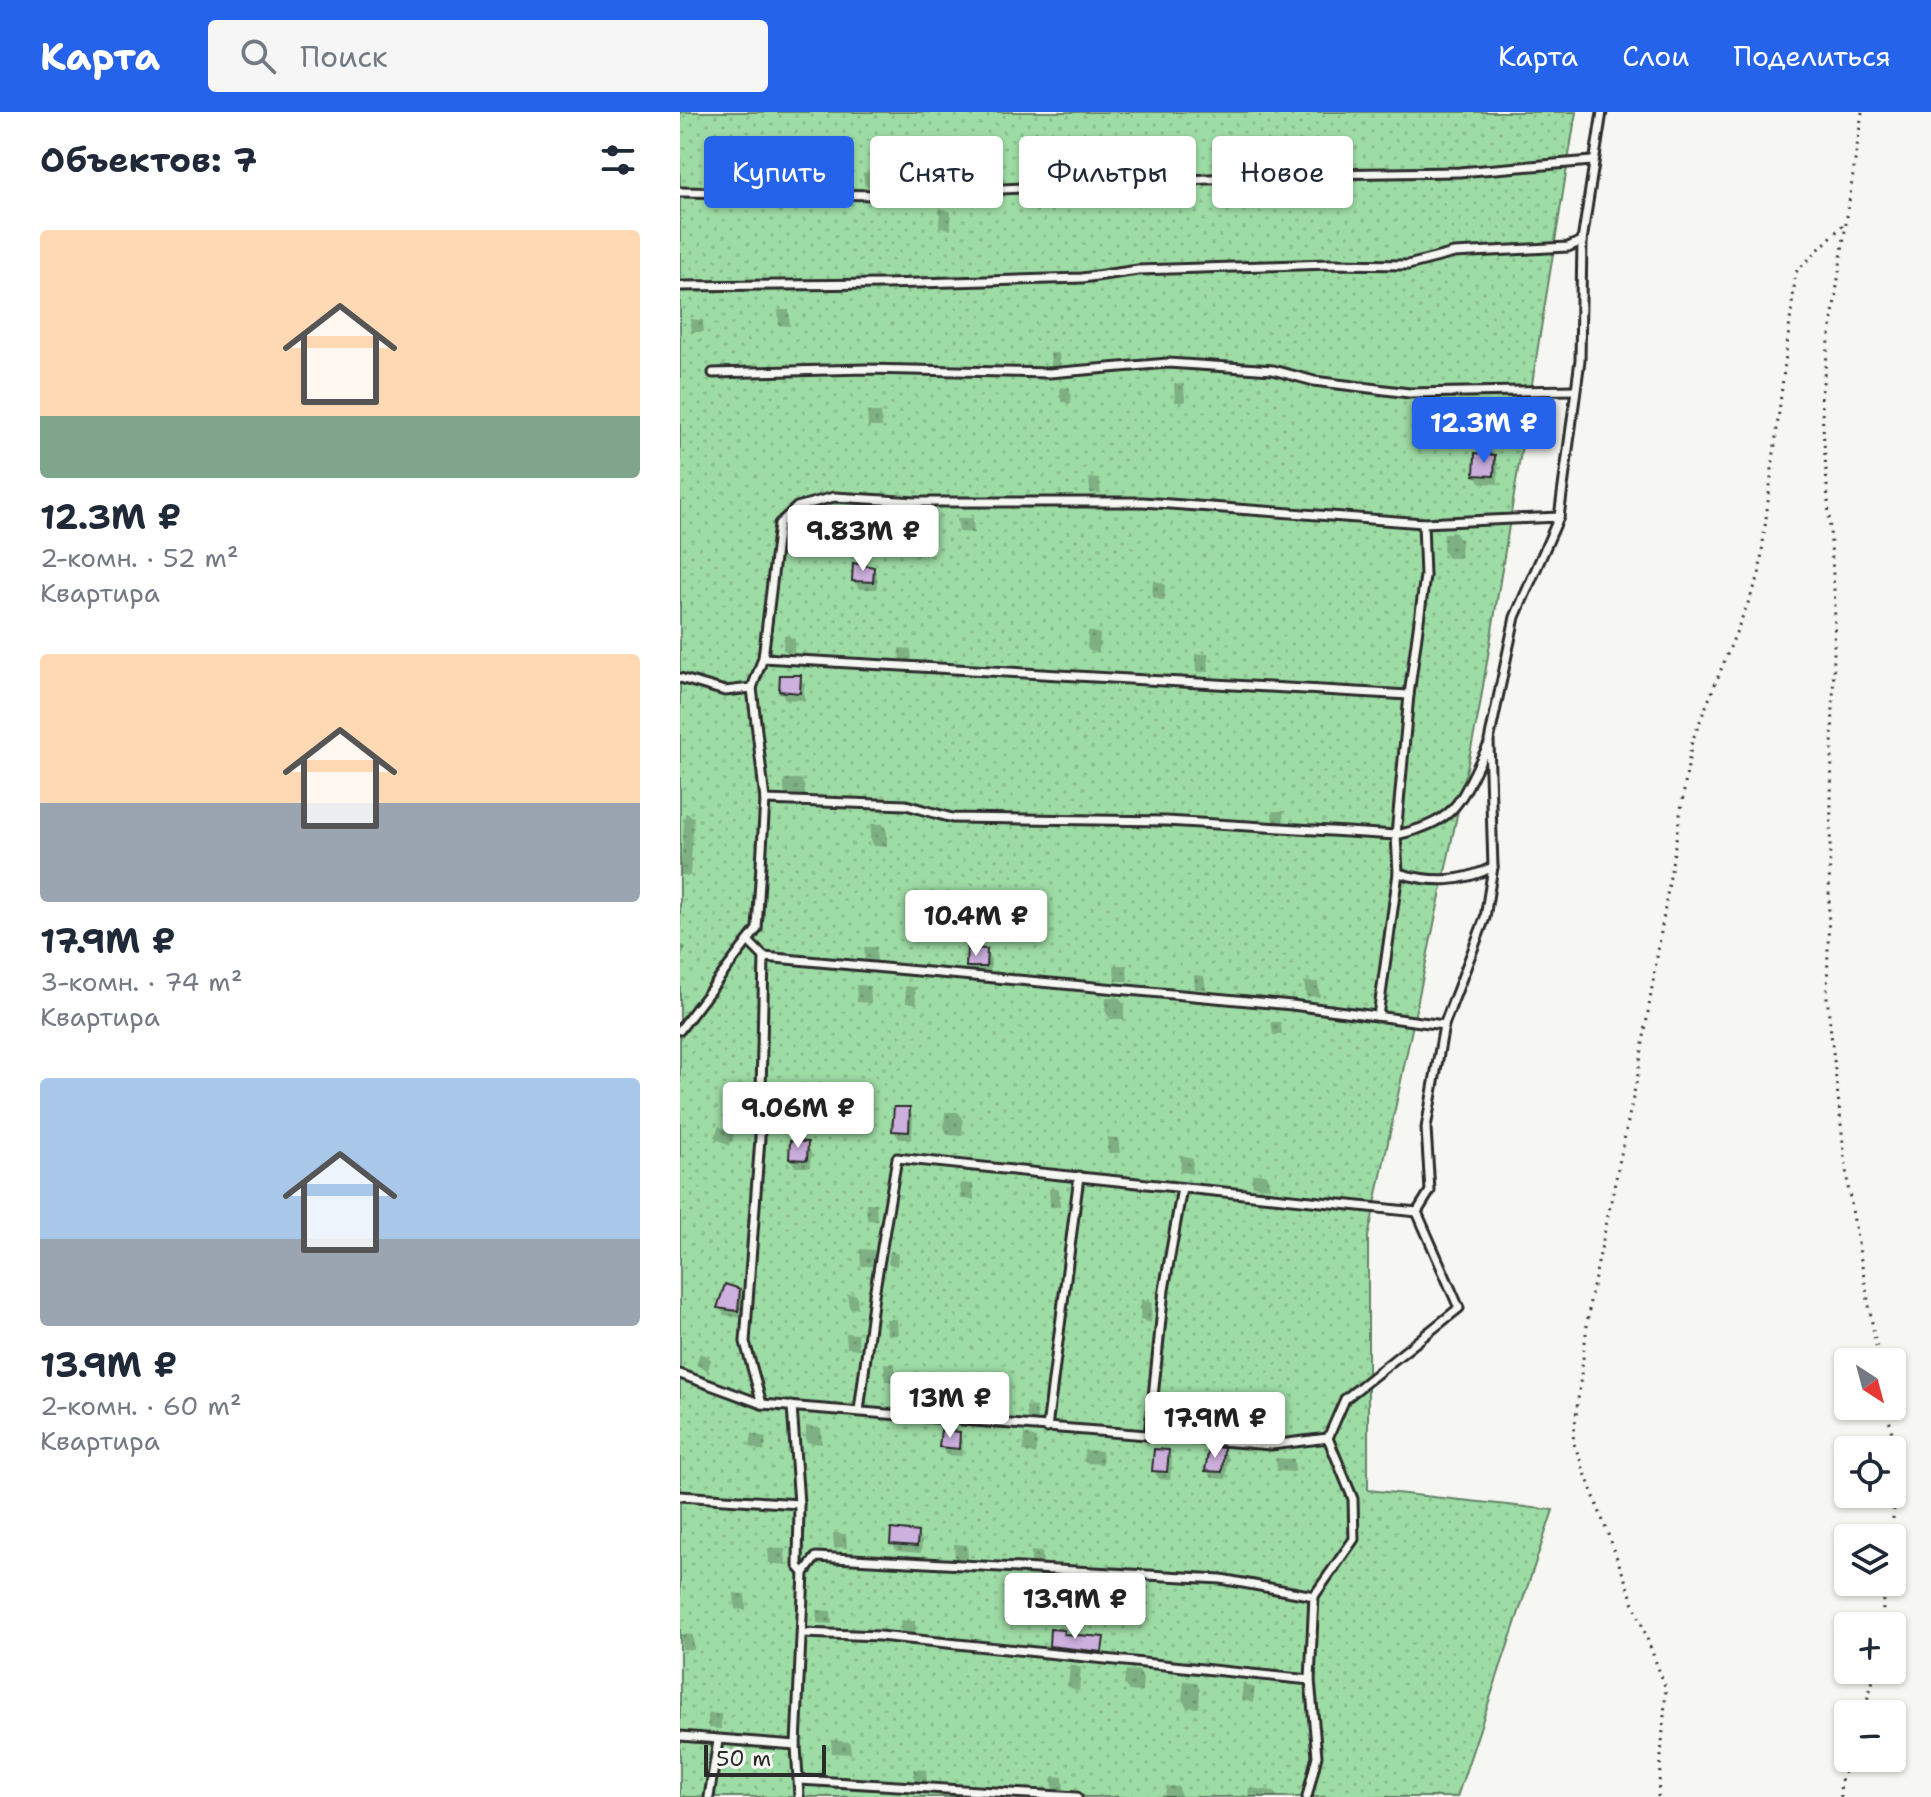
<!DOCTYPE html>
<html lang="ru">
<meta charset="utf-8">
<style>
:root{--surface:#fff;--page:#f6f6f7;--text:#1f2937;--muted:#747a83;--accent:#2563eb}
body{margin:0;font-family:"Shantell Sans",sans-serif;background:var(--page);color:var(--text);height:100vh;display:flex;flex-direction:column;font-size:30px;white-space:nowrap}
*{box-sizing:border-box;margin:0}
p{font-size:26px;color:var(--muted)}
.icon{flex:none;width:44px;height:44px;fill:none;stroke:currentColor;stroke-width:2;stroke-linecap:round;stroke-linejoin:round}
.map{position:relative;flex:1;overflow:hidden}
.drawer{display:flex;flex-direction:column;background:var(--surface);width:680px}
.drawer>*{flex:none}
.top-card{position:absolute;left:24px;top:24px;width:760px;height:72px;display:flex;gap:16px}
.needle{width:52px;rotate:144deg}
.controls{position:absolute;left:1154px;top:1236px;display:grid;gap:16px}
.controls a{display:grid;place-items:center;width:72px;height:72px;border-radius:8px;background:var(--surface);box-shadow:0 2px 6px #0004;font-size:40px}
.scale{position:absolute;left:24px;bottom:20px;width:122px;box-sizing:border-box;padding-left:8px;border:4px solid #2b2b2b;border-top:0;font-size:22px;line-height:28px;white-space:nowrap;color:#2b2b2b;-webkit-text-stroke:6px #f6f6f2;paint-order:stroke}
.price{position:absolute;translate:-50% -68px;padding:0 18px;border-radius:8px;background:#fff;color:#222;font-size:26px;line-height:52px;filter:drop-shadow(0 2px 4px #0008)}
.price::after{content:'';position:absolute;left:50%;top:48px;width:24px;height:18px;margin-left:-12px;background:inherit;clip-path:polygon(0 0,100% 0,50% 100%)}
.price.on{background:var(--accent);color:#fff}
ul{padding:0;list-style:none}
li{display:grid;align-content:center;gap:16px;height:424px;padding:0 40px}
li span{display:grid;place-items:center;height:248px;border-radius:8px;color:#555}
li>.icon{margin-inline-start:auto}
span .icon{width:144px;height:144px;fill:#fffc;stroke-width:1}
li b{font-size:34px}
h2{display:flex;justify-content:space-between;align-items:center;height:96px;padding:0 40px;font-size:34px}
.pill{padding:0 28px;border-radius:8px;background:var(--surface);box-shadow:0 2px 6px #0004;font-size:28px;line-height:72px}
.pill.on{background:var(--accent);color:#fff}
header{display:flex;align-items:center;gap:48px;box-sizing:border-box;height:112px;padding:0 40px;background:var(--accent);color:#fff}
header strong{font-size:38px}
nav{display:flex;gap:44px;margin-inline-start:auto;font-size:28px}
.search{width:560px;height:72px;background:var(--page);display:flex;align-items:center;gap:20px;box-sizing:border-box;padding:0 28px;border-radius:8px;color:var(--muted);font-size:30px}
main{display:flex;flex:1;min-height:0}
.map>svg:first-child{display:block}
</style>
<header>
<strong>Карта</strong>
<div class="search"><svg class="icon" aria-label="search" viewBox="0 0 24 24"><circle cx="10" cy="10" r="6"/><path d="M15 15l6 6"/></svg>Поиск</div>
<nav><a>Карта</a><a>Слои</a><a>Поделиться</a></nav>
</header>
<main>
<section class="drawer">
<h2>Объектов: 7<svg class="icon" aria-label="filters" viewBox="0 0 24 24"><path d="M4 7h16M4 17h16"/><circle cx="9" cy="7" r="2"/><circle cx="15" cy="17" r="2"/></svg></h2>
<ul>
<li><span style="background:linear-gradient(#ffd9b3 75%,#7fa58c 0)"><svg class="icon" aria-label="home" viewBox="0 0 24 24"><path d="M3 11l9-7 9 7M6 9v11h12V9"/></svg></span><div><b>12.3M ₽</b><p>2-комн. · 52 m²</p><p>Квартира</p></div></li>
<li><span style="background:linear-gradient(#ffd9b3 60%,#9aa5b1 0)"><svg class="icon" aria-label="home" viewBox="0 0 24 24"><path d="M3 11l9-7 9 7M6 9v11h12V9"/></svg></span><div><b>17.9M ₽</b><p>3-комн. · 74 m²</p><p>Квартира</p></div></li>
<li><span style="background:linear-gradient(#a9c7e8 65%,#9aa5b1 0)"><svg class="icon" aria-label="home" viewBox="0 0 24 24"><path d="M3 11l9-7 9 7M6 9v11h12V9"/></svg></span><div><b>13.9M ₽</b><p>2-комн. · 60 m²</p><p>Квартира</p></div></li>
</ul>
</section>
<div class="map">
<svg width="1251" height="1685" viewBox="0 0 1251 1685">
<defs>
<pattern id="garden-dots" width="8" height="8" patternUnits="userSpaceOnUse" patternTransform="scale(2)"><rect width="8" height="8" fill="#9edca5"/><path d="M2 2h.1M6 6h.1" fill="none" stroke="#88bd8e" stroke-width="1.8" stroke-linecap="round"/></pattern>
</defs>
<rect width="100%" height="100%" fill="#f6f6f2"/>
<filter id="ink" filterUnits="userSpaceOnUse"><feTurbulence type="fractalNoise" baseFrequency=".0125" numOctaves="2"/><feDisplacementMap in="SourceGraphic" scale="16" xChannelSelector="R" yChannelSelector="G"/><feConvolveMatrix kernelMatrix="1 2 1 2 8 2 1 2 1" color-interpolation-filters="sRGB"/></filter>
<g filter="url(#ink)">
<!-- garden -->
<path fill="url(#garden-dots)" stroke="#648468" stroke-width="2" d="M0,0H896L799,599L688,1125V1378L873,1398L777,1685H0Z"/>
<!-- shadow -->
<g fill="#0003">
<path d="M183,61H193L194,74H185Z"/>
<path d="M267,63L276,64L277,75L268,76Z"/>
<path d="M260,96L271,100V118L259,114Z"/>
<path d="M98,198H109L110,214L99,213Z"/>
<path d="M10,207L23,208L24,220H12Z"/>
<path d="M370,241H379L380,254H371Z"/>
<path d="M494,271L504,272L505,290H495Z"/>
<path d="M380,275L390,276L391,291L381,290Z"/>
<path d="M187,300H201L202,315H188Z"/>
<path d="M814,344L818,352V372L801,371L796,363Z"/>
<path d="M409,366L419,367L421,382L410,381Z"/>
<path d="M277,406H293L294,421L279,420Z"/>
<path d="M764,421H776L781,429L780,446H768L763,438Z"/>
<path d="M193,456L197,464V477H179L174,469Z"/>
<path d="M473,468L485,472L484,489L472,485Z"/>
<path d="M408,519L420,522L419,541L407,537Z"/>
<path d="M104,523L115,527L114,541L103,538Z"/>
<path d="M219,536L231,537L232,550H220Z"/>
<path d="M515,542H528L529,560H516Z"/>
<path d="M120,565L124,573V588L105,587L101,579Z"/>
<path d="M104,667H121L125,675V688L108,687L104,679Z"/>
<path d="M592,699H603L604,712L593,711Z"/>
<path d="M5,701L14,705L10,764L0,763Z"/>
<path d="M191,712H203L207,720V735L194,734L190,726Z"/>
<path d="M0,832L6,835L0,850Z"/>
<path d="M184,835H196L197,851L185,850Z"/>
<path d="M306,839L311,847L310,863L292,862L288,854Z"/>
<path d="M434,853H447L448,869H435Z"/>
<path d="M514,863L524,864L526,877H515Z"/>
<path d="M624,870H638L640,885L626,884Z"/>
<path d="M176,873L190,874L191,891L177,890Z"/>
<path d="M225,874L235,875L236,891H226Z"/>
<path d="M426,885L440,886L444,894V907H430L425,899Z"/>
<path d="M591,910H601L602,923H593Z"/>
<path d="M180,991L185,998L184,1017L172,1016L167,1008Z"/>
<path d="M229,997L233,1005L232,1027H219L214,1019Z"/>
<path d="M265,1000H278L283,1008L282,1024L268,1023L264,1016Z"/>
<path d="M107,1003L119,1007L118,1023L107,1019Z"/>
<path d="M39,1014L54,1023L49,1034L34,1025Z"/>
<path d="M427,1025L438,1026L440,1041H428Z"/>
<path d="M127,1032L131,1040L130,1055H115L111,1047Z"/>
<path d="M501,1043L513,1046L512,1062L500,1059Z"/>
<path d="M572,1062H586L590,1076L573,1074V1078Z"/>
<path d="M280,1071L293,1072L294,1088L281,1087Z"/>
<path d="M369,1077H379L380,1095H370Z"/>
<path d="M186,1091H196L197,1109L187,1108Z"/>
<path d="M180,1137L194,1138V1154H181Z"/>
<path d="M210,1139L218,1142L217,1154L208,1152Z"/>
<path d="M59,1179L64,1187L62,1206L44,1203L39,1195Z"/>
<path d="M167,1182L177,1183L178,1196L169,1195Z"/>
<path d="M461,1187L472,1191L471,1211L460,1208Z"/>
<path d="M206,1207H217L218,1223H207Z"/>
<path d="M166,1221L178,1222L179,1237L167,1236Z"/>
<path d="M20,1241L31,1247L28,1259L16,1253Z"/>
<path d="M204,1251L215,1252L216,1270L205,1269Z"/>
<path d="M346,1294L356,1295L357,1310L347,1309Z"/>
<path d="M547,1301L552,1309L549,1330L536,1329L532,1321Z"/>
<path d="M126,1314L141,1316L142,1332L126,1330Z"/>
<path d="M72,1321L86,1326L84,1340L70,1335Z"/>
<path d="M279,1322L283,1330L282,1344L266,1343L261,1335Z"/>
<path d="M344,1322L356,1326V1343L343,1339Z"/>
<path d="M404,1338L422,1339L423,1352L405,1351Z"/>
<path d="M543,1338L548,1345L546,1367L532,1366L527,1358Z"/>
<path d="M488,1340L492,1348L490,1368L479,1367L474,1359Z"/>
<path d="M596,1346L614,1347L615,1360L597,1359Z"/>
<path d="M153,1421L166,1422L167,1436L154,1435Z"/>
<path d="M237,1422L242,1429L241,1441L217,1439L212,1431Z"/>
<path d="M274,1432L287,1433L288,1448L275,1447Z"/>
<path d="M88,1436L105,1437L106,1453L89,1451Z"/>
<path d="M351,1439L362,1440L363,1453H351Z"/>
<path d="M54,1481L65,1482L66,1498L55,1497Z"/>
<path d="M136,1498L151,1499L152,1512L137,1511Z"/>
<path d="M220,1508L235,1509L236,1524L221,1522Z"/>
<path d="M383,1520L385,1524L422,1527L423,1543L373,1537L371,1533Z"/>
<path d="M1,1522L13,1523L14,1538L2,1537Z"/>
<path d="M390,1552L401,1556L399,1579L388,1575Z"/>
<path d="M446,1558L459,1559L463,1567L462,1580L449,1579L444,1572Z"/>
<path d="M504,1569L516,1570L520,1578L519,1596L507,1595L502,1587Z"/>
<path d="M563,1572L575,1576L573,1591L561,1587Z"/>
<path d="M28,1601L41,1602V1617L28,1616Z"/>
<path d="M151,1628L170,1630L171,1642L152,1641Z"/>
<path d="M234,1657L246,1658L247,1672L234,1671Z"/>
<path d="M372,1664L383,1665L384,1680L373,1679Z"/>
<path d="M486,1674L499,1675L500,1685H485Z"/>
<path d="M569,1676L594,1679L596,1685H568Z"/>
</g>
<!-- building -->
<g fill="#cdb0de" stroke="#2b2b2b" stroke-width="2">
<path d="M795,341L815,343L814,364L794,363Z"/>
<path d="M173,451L194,455L193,470L172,469Z"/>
<path d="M100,563H121L120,581L99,579Z"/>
<path d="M287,836L307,837L306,855H286Z"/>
<path d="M166,988L182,989L181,1010L165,1009Z"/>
<path d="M214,995H230L229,1020L212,1019Z"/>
<path d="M110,1029L128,1030L127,1048L109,1047Z"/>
<path d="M45,1172L60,1177L58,1199L37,1196Z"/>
<path d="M531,1298L548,1299L546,1323L530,1322Z"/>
<path d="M261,1318L280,1320L279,1337L259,1335Z"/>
<path d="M529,1335L544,1336L542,1360L525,1359Z"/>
<path d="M474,1337L489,1338L487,1360L472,1359Z"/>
<path d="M211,1417L238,1420L237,1434L210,1432Z"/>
<path d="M370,1517L384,1518V1522L424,1525L422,1540L369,1534Z"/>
</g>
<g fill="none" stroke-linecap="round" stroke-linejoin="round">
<defs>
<g id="service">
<path d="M0,80L199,83L634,62L779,60L912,49"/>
<path d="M0,174L206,172L402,166L458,158L649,152L728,153L774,141L888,135L902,129"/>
<path d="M33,261L185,257L369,261L488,251L593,258L634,269L729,281L894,278"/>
<path d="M879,405L900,248L902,129L922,0"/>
<path d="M743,411L745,464L729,583L716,723C781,709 779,688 808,634"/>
<path d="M83,546L729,583"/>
<path d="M0,566L45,579L72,576"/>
<path d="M85,688L226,693L272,706L486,709L716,723L718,761L698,904"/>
<path d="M718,761C753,771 780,771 813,755"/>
<path d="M68,829L84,845"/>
<path d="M0,918L77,817L85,688L72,576L83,546L99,412L117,395L154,385L237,390H463L743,411L879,405L835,505L809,629L813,755L805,806L764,913L746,1016L750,1079L737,1100L779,1196L665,1287L648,1326L673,1387L674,1427L634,1484L630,1568L637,1644L627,1685"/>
<path d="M0,1262L82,1292L591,1333L648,1326"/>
<path d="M82,1292L65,1230L80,1026L84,845L612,893L764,913"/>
<path d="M112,1294L119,1392L118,1454L124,1461"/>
<path d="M179,1299L194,1183L217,1046L737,1100"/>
<path d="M367,1316L399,1064"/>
<path d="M469,1324L484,1178L502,1076"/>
<path d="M0,1384L119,1392"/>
<path d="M123,1521L199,1524L630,1568"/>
<path d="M0,1624L116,1633"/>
<path d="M120,1668L397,1685"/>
<path d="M29,1685L38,1629"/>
<path d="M119,1685L116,1633L124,1461L136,1445L541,1467L634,1484"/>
</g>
</defs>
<!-- service casing -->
<use href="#service" stroke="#2b2b2b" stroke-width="13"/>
<!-- path -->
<g stroke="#2b2b2b" stroke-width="3" stroke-dasharray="2 6" stroke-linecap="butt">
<path d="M1182,0L1141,285L1155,492L1147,885L1168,1075L1199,1250"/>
<path d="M1207,1294L1218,1356L1211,1426"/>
<path d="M1201,1514L1206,1470"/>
<path d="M1183,1602L1196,1558"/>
<path d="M978,1685L986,1577L893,1329L910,1189L958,962L1012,629L1079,464L1116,160L1167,109"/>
<path d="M1161,1685L1160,1672L1169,1646"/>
</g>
<!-- service -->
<use href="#service" stroke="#f6f6f2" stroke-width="7"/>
</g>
</g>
</svg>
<div class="controls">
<a><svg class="needle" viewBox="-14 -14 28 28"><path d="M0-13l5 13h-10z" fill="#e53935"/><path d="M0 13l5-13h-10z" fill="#747a83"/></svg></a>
<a><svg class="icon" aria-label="locate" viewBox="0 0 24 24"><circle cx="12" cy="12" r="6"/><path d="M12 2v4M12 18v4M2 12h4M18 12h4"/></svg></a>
<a><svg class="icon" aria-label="layers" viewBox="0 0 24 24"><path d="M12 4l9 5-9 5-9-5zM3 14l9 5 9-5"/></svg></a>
<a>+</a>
<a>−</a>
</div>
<div class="scale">50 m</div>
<b class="price on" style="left:804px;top:353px">12.3M ₽</b>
<b class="price" style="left:183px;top:461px">9.83M ₽</b>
<b class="price" style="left:296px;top:846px">10.4M ₽</b>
<b class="price" style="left:118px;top:1038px">9.06M ₽</b>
<b class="price" style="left:270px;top:1328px">13M ₽</b>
<b class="price" style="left:535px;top:1348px">17.9M ₽</b>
<b class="price" style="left:395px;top:1529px">13.9M ₽</b>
<div class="top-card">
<a class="pill on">Купить</a>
<a class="pill">Снять</a>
<a class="pill">Фильтры</a>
<a class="pill">Новое</a>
</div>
</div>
</main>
